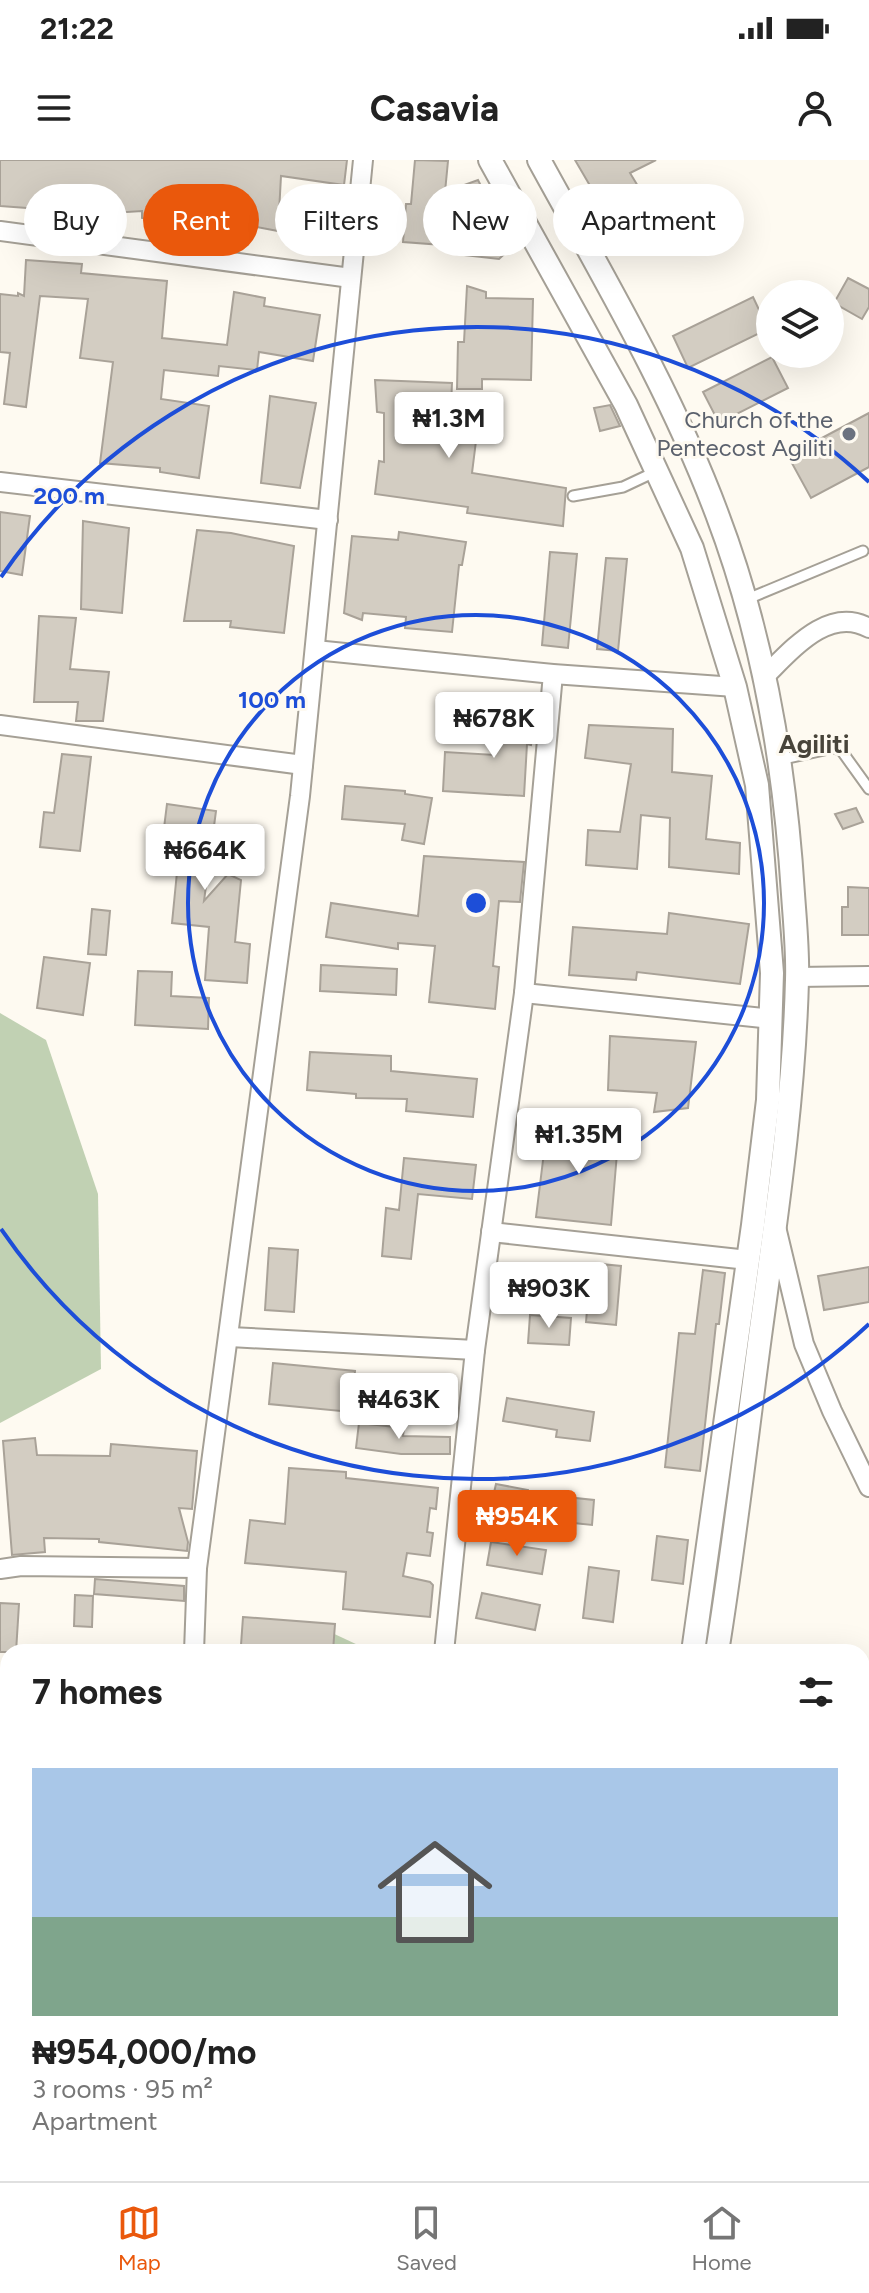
<!DOCTYPE html>
<meta charset="utf-8">
<style>
:root{--surface:#fff;--page:#f6f6f6;--text:#222;--muted:#767676;--line:#e0e0e0;--accent:#ea580c}
body{margin:0;font-family:Figtree,sans-serif;background:var(--page);color:var(--text);height:100vh;display:flex;flex-direction:column;font-size:30px;white-space:nowrap}
*{box-sizing:border-box;margin:0}
p{font-size:26px;color:var(--muted)}
.icon{flex:none;width:44px;height:44px;fill:none;stroke:currentColor;stroke-width:2;stroke-linecap:round;stroke-linejoin:round}
.map{position:relative;flex:1;overflow:hidden}
.panel{position:absolute;left:0px;top:1484px;width:870px;height:538px;display:flex;flex-direction:column;background:var(--surface);border-radius:24px 24px 0 0;box-shadow:0 8px 32px #0002}
.panel>*{flex:none}
.guide{position:absolute;left:24px;top:24px;width:822px;height:72px;display:flex;gap:16px}
.buttons{position:absolute;left:756px;top:120px;display:grid;gap:16px}
.buttons a{display:grid;place-items:center;width:88px;height:88px;border-radius:50%;background:var(--surface);box-shadow:0 8px 32px #0002;font-size:40px}
.price{position:absolute;translate:-50% -68px;padding:0 18px;border-radius:8px;background:#fff;color:#222;font-size:26px;line-height:52px;filter:drop-shadow(0 2px 4px #0008)}
.price::after{content:'';position:absolute;left:50%;top:48px;width:24px;height:18px;margin-left:-12px;background:inherit;clip-path:polygon(0 0,100% 0,50% 100%)}
.price.active{background:var(--accent);color:#fff}
ul{padding:0;list-style:none}
li{display:grid;align-content:center;gap:16px;height:424px;padding:0 32px}
li span{display:grid;place-items:center;height:248px;border-radius:0px;color:#555}
li>.icon{margin-inline-start:auto}
span .icon{width:144px;height:144px;fill:#fffc;stroke-width:1}
li b{font-size:34px}
h2{display:flex;justify-content:space-between;align-items:center;height:96px;padding:0 32px;font-size:34px}
.pill{padding:0 28px;border-radius:36px;background:var(--surface);box-shadow:0 8px 32px #0002;font-size:28px;line-height:72px}
.pill.active{background:var(--accent);color:#fff}
.status{display:flex;justify-content:space-between;align-items:center;height:56px;padding:0 40px;background:var(--surface);direction:ltr}
.status svg{height:22px;fill:currentColor}
header{display:flex;justify-content:space-between;align-items:center;height:104px;padding:0 32px;background:var(--surface);font-size:36px;font-weight:700}
.tab-bar{display:flex;justify-content:space-around;align-items:center;height:112px;border-top:2px solid var(--line);background:var(--surface);font-size:22px;color:var(--muted)}
.tab-bar a{display:grid;justify-items:center;gap:4px}
.tab-bar .active{color:var(--accent)}
.map>svg:first-child{display:block}
</style>
<div class="status"><b>21:22</b><svg viewBox="0 0 49 12"><path d="M0 12V9h3v3zM5 12V6h3v6zM10 12V3h3v9zM15 12V0h3v12zM26 1h20v11H26zM47 4h2v5h-2z"/></svg></div>
<header><svg class="icon" aria-label="menu" viewBox="0 0 24 24"><path d="M4 6h16M4 12h16M4 18h16"/></svg>Casavia<svg class="icon" aria-label="person" viewBox="0 0 24 24"><circle cx="12" cy="8" r="4"/><path d="M4 21q1-7 8-7t8 7"/></svg></header>
<div class="map">
<svg width="869" height="2021" viewBox="0 0 869 2021">
<rect width="100%" height="100%" fill="#fefaf1"/>
<!-- green -->
<g fill="#c1d1b3">
<path d="M0,853L46,880L98,1034L101,1209L0,1263Z"/>
<path d="M328,1471L373,1492H320Z"/>
<path d="M0,1654L8,1655V1729H0Z"/>
<path d="M869,1676V1918L862,1919V1681Z"/>
</g>
<!-- water -->
<g fill="#93afd3">
<path d="M869,1567V1676L862,1681V1572Z"/>
<path d="M710,2014H821L824,2021H713Z"/>
</g>
<g fill="none" stroke-linecap="round" stroke-linejoin="round">
<!-- stream -->
<path stroke="#93afd3" stroke-width="6" d="M0,1691H8"/>
</g>
<!-- building -->
<g fill="#d3cdc2" stroke="#a9a298" stroke-width="2">
<path d="M0,0H347L344,25L281,16L278,71L231,62L230,70L178,59V64L142,58V51L81,55V52L0,46Z"/>
<path d="M415,0L448,1L445,32L478,20L512,87L499,99L456,94V86L403,82L406,44H411Z"/>
<path d="M575,0H656L630,13L656,56L620,77Z"/>
<path d="M26,100L82,104L81,113L167,121L162,178L227,185L234,132L265,138L264,146L320,155L313,201L259,192L257,210L219,206L218,216L164,210L161,239L209,246L199,318L160,312V308L100,303L113,202L80,198L88,139L40,136L26,247L4,244L10,193L0,192V134L18,136V133L24,136Z"/>
<path d="M848,118L869,129V147L862,159L834,143Z"/>
<path d="M467,126L486,132V138L533,139L531,220L482,219V229H457L458,182H464Z"/>
<path d="M753,137L768,169L688,208L673,176Z"/>
<path d="M772,197L788,228L719,263L703,232Z"/>
<path d="M375,220L452,223L450,270L477,273L472,313L566,328L563,366L467,353L468,347L375,334L379,301L384,302V253L377,252Z"/>
<path d="M270,236L316,243L300,328L261,323Z"/>
<path d="M610,245L620,266L600,271L594,248Z"/>
<path d="M869,253V307L811,338L788,296Z"/>
<path d="M0,352L30,356L22,415L0,411Z"/>
<path d="M83,361L129,368L122,453L81,449Z"/>
<path d="M197,370L231,373L294,386L284,473L230,467L231,461H184Z"/>
<path d="M399,372L466,382L462,405H459L452,472L405,468L406,457L363,453L362,460L344,453L352,376L398,380Z"/>
<path d="M550,392L577,394L568,488L542,485Z"/>
<path d="M606,398L627,399L618,491L597,489Z"/>
<path d="M39,456L76,458L70,509L109,512L103,561H76L78,542H34Z"/>
<path d="M501,548L536,553L531,585L527,584L524,636L443,631L445,592L495,595Z"/>
<path d="M589,565L673,569L672,612L712,616L706,679L740,683L739,714L669,707L670,658L641,655L637,709L586,705L588,670L620,672L631,604L585,598Z"/>
<path d="M62,594L91,597L80,691L40,687L44,652L54,653Z"/>
<path d="M345,626L405,631V634L432,638L424,684L402,680L405,664L342,659Z"/>
<path d="M167,644L216,651L204,741L228,714L241,720L235,782L250,784L247,823L205,820L209,767L172,763L178,702L160,700Z"/>
<path d="M856,648L863,662L843,669L835,654Z"/>
<path d="M424,696L524,702L520,742L499,741L493,806L499,807L495,849L429,842L435,786L398,783V789L326,777L331,743L418,756Z"/>
<path d="M848,727L869,728V775H842V747H848Z"/>
<path d="M92,749L110,751L106,795L88,794Z"/>
<path d="M669,753L749,764L740,824L637,812L636,820L569,815L573,767L667,774Z"/>
<path d="M44,797L90,803L83,855L37,848Z"/>
<path d="M321,805L397,809L396,835L320,831Z"/>
<path d="M138,811L172,812L171,836L209,838L208,869L135,865Z"/>
<path d="M610,876L696,882L688,948L654,952L657,933L608,930Z"/>
<path d="M310,892L391,896V911L477,919L473,957L406,951L407,939L356,938V934L307,930Z"/>
<path d="M594,967L619,969L611,1065L536,1057L547,968L593,973Z"/>
<path d="M404,998L476,1005L472,1039L418,1034L411,1099L382,1096L386,1048L399,1050Z"/>
<path d="M269,1088L298,1090L294,1152L265,1150Z"/>
<path d="M591,1103L621,1106L616,1165L586,1162Z"/>
<path d="M869,1107V1142L824,1150L818,1116Z"/>
<path d="M703,1110L725,1113L719,1164H716L700,1311L665,1307L679,1173L695,1174Z"/>
<path d="M530,1155L571,1158L569,1185L528,1183Z"/>
<path d="M273,1203L355,1211L351,1252L269,1244Z"/>
<path d="M507,1238L594,1252L590,1281L556,1277L557,1270L503,1261Z"/>
<path d="M359,1263L404,1268L403,1276L450,1277V1294H401L356,1288Z"/>
<path d="M35,1278L37,1295L110,1296L111,1284L197,1291L192,1349L179,1348L188,1382L187,1391L99,1382V1379L44,1378L45,1392L12,1395L3,1281Z"/>
<path d="M289,1308L346,1312V1318L438,1328L436,1349L430,1348L427,1372L433,1373L430,1396L407,1393L403,1416L430,1422L433,1425L430,1457L343,1449L346,1412L245,1403L250,1360L285,1364Z"/>
<path d="M496,1324L528,1330V1333L594,1340L592,1365L528,1358L490,1350Z"/>
<path d="M657,1376L688,1380L683,1424L652,1420Z"/>
<path d="M491,1382L546,1390L542,1414L487,1405Z"/>
<path d="M589,1407L619,1411L613,1462L583,1458Z"/>
<path d="M95,1419L184,1426V1441L94,1434Z"/>
<path d="M482,1433L540,1445L535,1470L476,1458Z"/>
<path d="M75,1435L93,1436L92,1467L74,1466Z"/>
<path d="M0,1443L19,1444L16,1492H0Z"/>
<path d="M243,1457L335,1464L333,1491L241,1485Z"/>
</g>
<g fill="none" stroke-linecap="round" stroke-linejoin="round">
<defs>
<g id="service">
<path d="M573,336L623,327L657,311"/>
<path d="M745,440L863,391"/>
<path d="M779,600L833,588L841,590L869,629"/>
<path d="M589,2021H593"/>
</g>
<g id="minor">
<path d="M0,71L351,118"/>
<path d="M0,322L328,360"/>
<path d="M315,490L553,514L735,527"/>
<path d="M763,518C791,491 828,445 869,468"/>
<path d="M0,565L303,605"/>
<path d="M797,817L869,816"/>
<path d="M524,833L772,859"/>
<path d="M777,1071L804,1184L832,1251L869,1327"/>
<path d="M491,1072L748,1100"/>
<path d="M230,1177L475,1190"/>
<path d="M0,1409L21,1406L197,1408"/>
<path d="M194,1492L197,1408L300,636L363,0"/>
<path d="M444,1492L475,1190L524,833L553,514"/>
<path d="M0,1953L8,1950"/>
<path d="M119,2014L121,2021"/>
</g>
<g id="tertiary">
<path d="M490,0L626,245L692,388L735,527L757,625L772,813L768,940L753,1065L693,1492"/>
<path d="M539,0C602,115 671,231 717,354C763,475 785,606 793,734C795,763 798,792 797,820C794,939 776,1058 760,1176C746,1281 734,1387 717,1492"/>
<path d="M518,2021L522,2014"/>
<path d="M542,2021L546,2014"/>
</g>
</defs>
<!-- service casing -->
<use href="#service" stroke="#a5a096" stroke-width="13"/>
<!-- minor casing -->
<use href="#minor" stroke="#a5a096" stroke-width="22"/>
<!-- tertiary casing -->
<use href="#tertiary" stroke="#a5a096" stroke-width="26"/>
<!-- service -->
<use href="#service" stroke="#fff" stroke-width="9"/>
<!-- minor -->
<use href="#minor" stroke="#fff" stroke-width="18"/>
<!-- tertiary -->
<use href="#tertiary" stroke="#fff" stroke-width="22"/>
</g>
<!-- distance rings -->
<g fill="none" stroke="#1d4ed8" stroke-width="4">
<circle cx="476" cy="743" r="288"/>
<path d="M869 1164A576 576 0 0 1 1 1069M1 417A576 576 0 0 1 869 322"/>
</g>
<!-- markers -->
<circle fill="#6b7280" stroke="#fefaf1" stroke-width="3" cx="849" cy="274" r="8"/>
<g text-anchor="middle" stroke-width="6" stroke-linejoin="round" paint-order="stroke">
<!-- worship labels -->
<g font-size="24" fill="#5b616d" stroke="#fefaf1" text-anchor="end">
<text x="833" y="268">Church of the<tspan x="833" dy="28">Pentecost Agiliti</tspan></text>
</g>
<!-- neighbourhood labels -->
<g font-size="26" font-weight="bold" fill="#48443a" stroke="#fefaf1">
<text x="814" y="593">Agiliti</text>
</g>
</g>
<circle cx="476" cy="743" r="12" fill="#1d4ed8" stroke="#fefaf1" stroke-width="4"/>
<g font-size="24" text-anchor="middle" font-weight="bold" fill="#1d4ed8" stroke="#fefaf1" stroke-width="6" stroke-linejoin="round" paint-order="stroke">
<text x="69" y="344">200 m</text>
<text x="272" y="548">100 m</text>
</g>
</svg>
<div class="buttons">
<a><svg class="icon" aria-label="layers" viewBox="0 0 24 24"><path d="M12 4l9 5-9 5-9-5zM3 14l9 5 9-5"/></svg></a>
</div>
<b class="price" style="left:449px;top:300px">₦1.3M</b>
<b class="price" style="left:494px;top:600px">₦678K</b>
<b class="price" style="left:205px;top:732px">₦664K</b>
<b class="price" style="left:579px;top:1016px">₦1.35M</b>
<b class="price" style="left:549px;top:1170px">₦903K</b>
<b class="price" style="left:399px;top:1281px">₦463K</b>
<b class="price active" style="left:517px;top:1398px">₦954K</b>
<div class="guide">
<a class="pill">Buy</a>
<a class="pill active">Rent</a>
<a class="pill">Filters</a>
<a class="pill">New</a>
<a class="pill">Apartment</a>
</div>
<section class="panel">
<h2>7 homes<svg class="icon" aria-label="filters" viewBox="0 0 24 24"><path d="M4 7h16M4 17h16"/><circle cx="9" cy="7" r="2"/><circle cx="15" cy="17" r="2"/></svg></h2>
<ul>
<li><span style="background:linear-gradient(#a9c7e8 60%,#7fa58c 0)"><svg class="icon" aria-label="home" viewBox="0 0 24 24"><path d="M3 11l9-7 9 7M6 9v11h12V9"/></svg></span><div><b>₦954,000/mo</b><p>3 rooms · 95 m²</p><p>Apartment</p></div></li>
</ul>
</section>
</div>
<nav class="tab-bar">
<a class="active"><svg class="icon" aria-label="map" viewBox="0 0 24 24"><path d="M3 6l6-2 6 2 6-2v14l-6 2-6-2-6 2zM9 4v14M15 6v14"/></svg>Map</a>
<a><svg class="icon" aria-label="saved" viewBox="0 0 24 24"><path d="M7 4h10v16l-5-4-5 4z"/></svg>Saved</a>
<a><svg class="icon" aria-label="home" viewBox="0 0 24 24"><path d="M3 11l9-7 9 7M6 9v11h12V9"/></svg>Home</a>
</nav>
